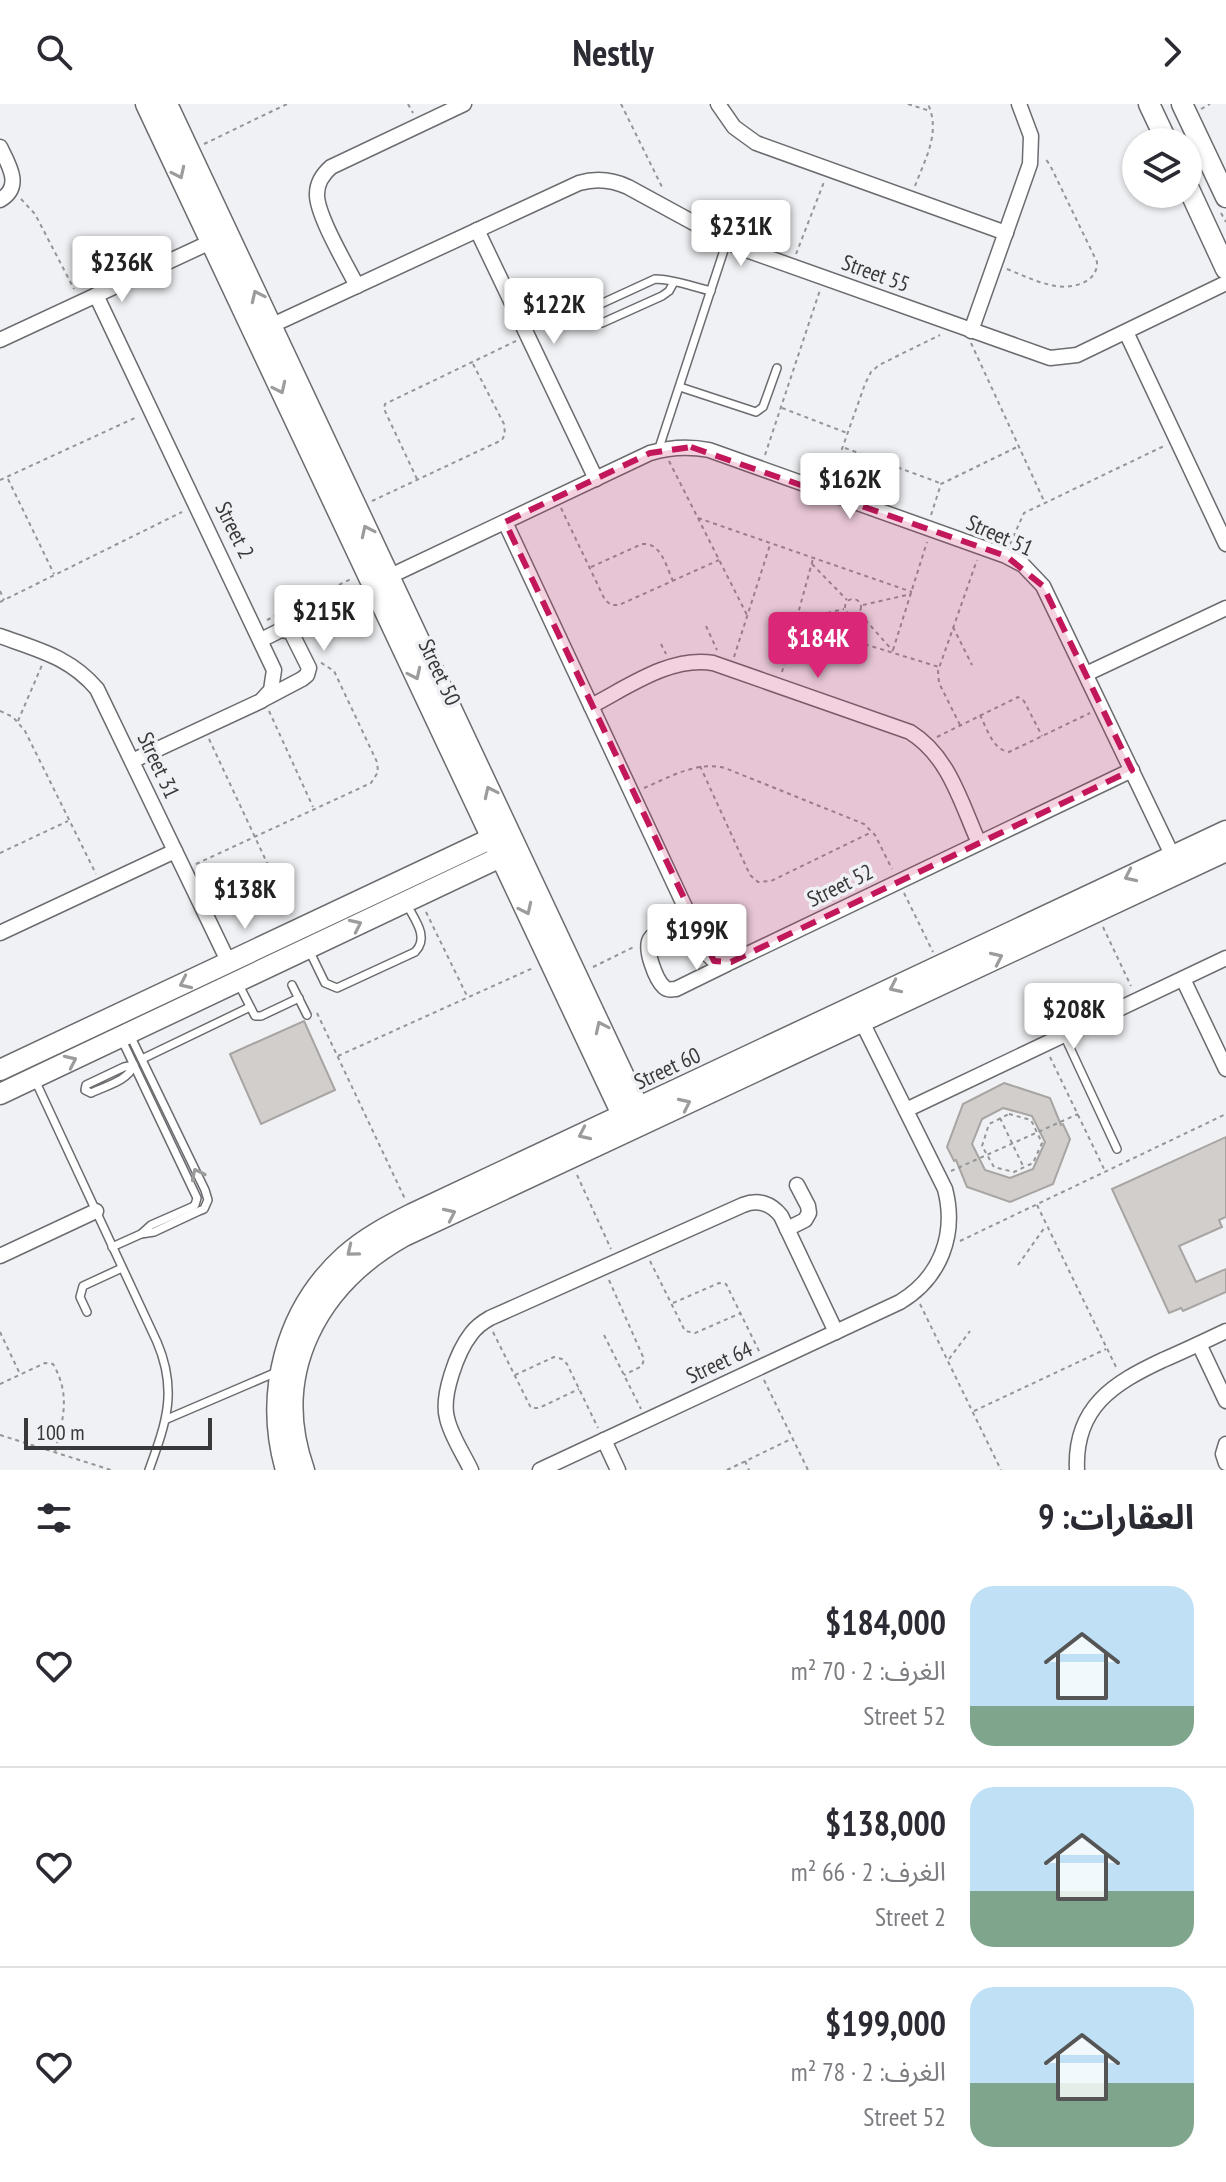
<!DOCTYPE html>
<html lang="ar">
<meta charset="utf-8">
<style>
:root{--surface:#fff;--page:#f2f2f3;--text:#2b2b33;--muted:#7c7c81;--line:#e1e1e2;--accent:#db2777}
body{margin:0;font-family:"PT Sans Narrow","Noto Sans Arabic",sans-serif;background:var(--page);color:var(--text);direction:rtl;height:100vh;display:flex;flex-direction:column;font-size:30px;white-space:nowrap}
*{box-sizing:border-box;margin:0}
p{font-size:26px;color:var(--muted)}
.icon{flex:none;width:44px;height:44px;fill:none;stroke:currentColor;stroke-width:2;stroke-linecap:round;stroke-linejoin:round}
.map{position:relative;height:1366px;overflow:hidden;direction:ltr}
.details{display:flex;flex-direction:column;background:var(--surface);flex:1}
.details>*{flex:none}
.buttons{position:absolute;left:1122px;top:24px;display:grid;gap:16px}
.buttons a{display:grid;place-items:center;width:80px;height:80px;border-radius:50%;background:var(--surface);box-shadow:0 2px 6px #0004;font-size:40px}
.scale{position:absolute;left:24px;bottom:20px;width:188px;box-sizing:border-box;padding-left:8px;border:4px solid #39393b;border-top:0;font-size:22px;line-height:28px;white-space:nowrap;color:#39393b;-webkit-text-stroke:6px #f0f1f4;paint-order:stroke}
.price{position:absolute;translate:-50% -68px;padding:0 18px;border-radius:8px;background:#fff;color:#222;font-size:26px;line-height:52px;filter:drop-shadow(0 2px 4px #0008)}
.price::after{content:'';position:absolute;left:50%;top:48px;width:24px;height:18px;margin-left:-12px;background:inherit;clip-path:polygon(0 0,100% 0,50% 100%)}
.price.on{background:var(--accent);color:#fff}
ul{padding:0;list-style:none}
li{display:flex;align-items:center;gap:24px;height:200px;padding:0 32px}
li+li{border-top:2px solid var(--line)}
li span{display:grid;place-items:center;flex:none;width:224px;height:160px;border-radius:24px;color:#555}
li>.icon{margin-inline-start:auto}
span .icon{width:96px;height:96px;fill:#fffc;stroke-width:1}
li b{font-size:34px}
h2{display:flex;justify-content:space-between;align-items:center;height:96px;padding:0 32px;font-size:34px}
header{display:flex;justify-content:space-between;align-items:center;height:104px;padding:0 32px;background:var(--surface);font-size:36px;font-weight:700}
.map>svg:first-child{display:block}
</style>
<header><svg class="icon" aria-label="forward" viewBox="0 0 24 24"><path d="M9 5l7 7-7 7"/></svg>Nestly<svg class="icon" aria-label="search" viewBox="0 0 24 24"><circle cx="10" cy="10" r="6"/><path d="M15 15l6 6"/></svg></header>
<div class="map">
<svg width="1226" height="1366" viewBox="0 0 1226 1366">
<rect width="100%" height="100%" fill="#f0f1f4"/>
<!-- building -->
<g fill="#d1cecc" stroke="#a7a4a2" stroke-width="2" fill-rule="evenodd">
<path d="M304,917L335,986L261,1020L230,950Z"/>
<path d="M1004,979L1050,994L1061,1021L1063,1020L1070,1035L1053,1080L1010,1098L967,1083L956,1056L954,1057L947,1043L963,1000ZM1003,1004L1032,1012L1045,1038L1033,1065L1010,1074L985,1066L972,1040L982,1015Z"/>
<path d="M1226,1033V1113L1219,1116L1222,1123L1179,1142L1196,1178L1226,1165V1188L1183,1207L1181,1204L1169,1209L1112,1085Z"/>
</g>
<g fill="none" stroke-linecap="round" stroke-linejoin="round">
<defs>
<g id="lane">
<path d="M674,178L669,187L662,192L602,219L595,218L592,211L594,203L655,175C674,175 693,183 711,187"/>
<path d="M680,283L756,308L763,303L777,264"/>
<path d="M658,347L727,137"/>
<path d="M309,846L325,879L337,884L415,848C430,833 414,815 406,799"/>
<path d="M238,879L255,912H261L299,894"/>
<path d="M292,881L307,911"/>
<path d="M1064,931L1117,1045"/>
<path d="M121,934L197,1094L195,1101L192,1103L151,1121L141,1130"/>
<path d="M142,955L250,903"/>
<path d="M134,961C128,977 105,982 91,989L85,986L86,981L124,963Z"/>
<path d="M35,976L157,1238C178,1287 166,1319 149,1366"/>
<path d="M112,1143L141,1130L154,1128L199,1107L204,1105L208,1096L205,1086L129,929"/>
<path d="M87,1208L80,1193L83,1182L122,1164"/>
<path d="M167,1315L279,1267"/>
</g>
<g id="street">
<path d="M718,0L734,23L756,39L1006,129"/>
<path d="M0,43C9,61 23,83 0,96"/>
<path d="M477,126L596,375"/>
<path d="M357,182C347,162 316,110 317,90C317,78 323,70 331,63L464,0"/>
<path d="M96,191L274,566L271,586L261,597L132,657"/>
<path d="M266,224L579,79C596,74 611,75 628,83L738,143L1050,254L1077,251L1226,179"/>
<path d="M971,227L1030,60L1031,32L1019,0"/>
<path d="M1126,228L1226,440"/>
<path d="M0,236L217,135"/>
<path d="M505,418L707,850C714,858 722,861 731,858L1132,666"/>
<path d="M384,475L650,349C670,343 689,342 709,346L1006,452L1023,461L1043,482L1177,761"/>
<path d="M0,532C38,546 70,553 97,585L229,859"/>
<path d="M261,536L281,526L291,528L309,564L307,571L302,575L264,595"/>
<path d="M1086,570L1226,504"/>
<path d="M591,602C628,583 670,552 713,559L910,628C949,652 961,699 979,739"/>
<path d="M690,814C678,819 657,825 650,835C644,845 656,876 664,883C668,887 671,885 676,885L727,860"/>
<path d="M0,829L175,747"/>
<path d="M1183,875L1226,965"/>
<path d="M906,1006L1226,854"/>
<path d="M787,1125L805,1116L809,1109L808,1102L797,1081"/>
<path d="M0,1152L96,1107"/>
<path d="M1199,1240L1226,1297"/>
<path d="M604,1336L618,1366"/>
<path d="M1226,1340L1223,1350L1226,1359"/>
<path d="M471,1366C463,1349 451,1332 447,1314C441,1292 457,1248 471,1230C476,1223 483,1218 490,1214L743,1101C758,1095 771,1099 781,1112L836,1228"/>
<path d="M540,1366L900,1198C940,1174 957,1131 945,1085L858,910"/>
<path d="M1077,1366C1074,1303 1114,1279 1163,1256C1184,1247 1205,1237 1226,1227"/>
</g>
<g id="secondary">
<path d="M146,0L628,1023"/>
<path d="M167,0L644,1015"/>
<path d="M1149,0L1167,38"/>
<path d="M1182,0L1226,93"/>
<path d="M1188,83L1226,165"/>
<path d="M0,966L505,728"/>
<path d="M0,990L513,747"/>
<path d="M286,1366C264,1290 285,1206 345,1152C365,1134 388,1122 412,1110L1226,727"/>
<path d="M304,1366C269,1268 318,1180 404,1132L1226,747"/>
</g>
</defs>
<!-- lane casing -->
<use href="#lane" stroke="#6b6c6f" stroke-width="10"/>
<!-- street casing -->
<use href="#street" stroke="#6b6c6f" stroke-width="17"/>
<!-- secondary casing -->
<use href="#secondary" stroke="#6b6c6f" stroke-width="23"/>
<!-- path -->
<g stroke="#949597" stroke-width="2" stroke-dasharray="4 4" stroke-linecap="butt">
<path d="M408,0L413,9"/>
<path d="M621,0L663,85"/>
<path d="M908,0L930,7"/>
<path d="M1201,5L1210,0"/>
<path d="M204,40L287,0"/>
<path d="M915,82C925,55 941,29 928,0"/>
<path d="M21,95L35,110L74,185"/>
<path d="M1221,109L1226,118"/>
<path d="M796,150L824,78"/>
<path d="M1007,165C1022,171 1036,178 1051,181C1069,186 1098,180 1097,158L1050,61L1044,53"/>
<path d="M971,239L1044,397"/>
<path d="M782,304L847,329"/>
<path d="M845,344L940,379"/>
<path d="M765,351L820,186"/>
<path d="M669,357L747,511"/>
<path d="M8,375L54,470"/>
<path d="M417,375L384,305L385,300L516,237"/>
<path d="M0,376L137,313"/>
<path d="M831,376L865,280L871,268L879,261L940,231"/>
<path d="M372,397L502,336L505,330L504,320L472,258"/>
<path d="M561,404L605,496L611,501H619L719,456"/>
<path d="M931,411L941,380L1017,343"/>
<path d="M698,414L912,488"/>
<path d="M1010,440L1024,409L1164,342"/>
<path d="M812,460L847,496"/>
<path d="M591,463L642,440C661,438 666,462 673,477"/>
<path d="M0,487L4,496"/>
<circle cx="853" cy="503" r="8"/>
<path d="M0,498L182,408"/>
<path d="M863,501L911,490"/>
<path d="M860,510L893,547"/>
<path d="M267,516L351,475"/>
<path d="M796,516L844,505"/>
<path d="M796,519L939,563"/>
<path d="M706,522L717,546"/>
<path d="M953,523L972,561"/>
<path d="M661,540L666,550"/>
<path d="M893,546L927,438"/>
<path d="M734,553L770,441"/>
<path d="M782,568L813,455"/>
<path d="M0,607L13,613L25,627L96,770"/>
<path d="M269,607L313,703"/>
<path d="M980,611C987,625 993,646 1009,648L1090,609"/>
<path d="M18,617L42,561"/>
<path d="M960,621L939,579L938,567L977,456"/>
<path d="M937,633L1018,593L1024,597L1042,632"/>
<path d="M209,635L291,810"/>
<path d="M700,662L750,771L758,778L771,777L872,728"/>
<path d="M644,684C670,673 696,657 725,664L864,720L875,731L892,765"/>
<path d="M0,749L68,717"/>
<path d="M196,760L371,679L378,668L377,658L334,567L320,558"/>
<path d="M904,789L933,848"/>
<path d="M426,808L467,892"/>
<path d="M1103,823L1131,882"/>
<path d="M593,863L634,843"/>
<path d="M317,909L405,1095"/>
<path d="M338,952L533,864"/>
<path d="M1050,953L1105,1067"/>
<path d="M1009,1010L1031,1016L1042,1039L1033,1059L1014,1068L994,1063L982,1042L989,1020Z"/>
<path d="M1000,1014L1023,1062"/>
<path d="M951,1067L1078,1010"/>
<path d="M577,1071L611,1145"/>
<path d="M1037,1101L1117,1265"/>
<path d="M960,1137L1226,1010"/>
<path d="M650,1157L685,1227L695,1229L741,1209"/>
<path d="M1018,1161L1045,1123"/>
<path d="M609,1176L644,1255L642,1262L624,1271"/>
<path d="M673,1199L719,1179L726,1180L760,1249"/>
<path d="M920,1200L1001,1366"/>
<path d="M0,1228L20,1270"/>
<path d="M493,1228L531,1304H539L579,1285"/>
<path d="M604,1231L641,1305"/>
<path d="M949,1255L970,1227"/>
<path d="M515,1271L554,1253L562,1255L567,1260L598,1324"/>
<path d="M764,1276L808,1366"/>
<path d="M0,1280L45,1259L53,1260C71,1291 63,1315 55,1348"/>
<path d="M974,1307L1106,1245"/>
<path d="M0,1331L111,1366"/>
<path d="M745,1357L749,1366"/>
<path d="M727,1366L791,1335"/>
</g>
<!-- lane -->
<use href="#lane" stroke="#fff" stroke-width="7"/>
<!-- street -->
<use href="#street" stroke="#fff" stroke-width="14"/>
<!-- secondary -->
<use href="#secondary" stroke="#fff" stroke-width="20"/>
</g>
<!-- one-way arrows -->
<defs><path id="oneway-chevron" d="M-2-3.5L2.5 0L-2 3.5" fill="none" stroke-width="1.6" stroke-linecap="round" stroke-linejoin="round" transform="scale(2)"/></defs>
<g stroke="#9c9c9d">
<use href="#oneway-chevron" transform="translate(179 69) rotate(65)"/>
<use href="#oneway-chevron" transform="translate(257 192) rotate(-115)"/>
<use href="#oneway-chevron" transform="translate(280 284) rotate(65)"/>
<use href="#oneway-chevron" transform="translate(367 427) rotate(-115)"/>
<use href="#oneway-chevron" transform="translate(415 570) rotate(65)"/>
<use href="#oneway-chevron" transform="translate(490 688) rotate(-115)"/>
<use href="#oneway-chevron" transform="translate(1130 772) rotate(155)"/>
<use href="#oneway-chevron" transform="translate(526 805) rotate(65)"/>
<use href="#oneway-chevron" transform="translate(356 821) rotate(-25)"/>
<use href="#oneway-chevron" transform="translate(997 854) rotate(-25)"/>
<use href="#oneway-chevron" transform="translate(185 879) rotate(155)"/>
<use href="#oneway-chevron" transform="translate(895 883) rotate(155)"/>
<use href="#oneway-chevron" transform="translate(601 923) rotate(-115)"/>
<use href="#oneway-chevron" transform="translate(71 957) rotate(-25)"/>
<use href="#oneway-chevron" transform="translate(685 1000) rotate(-25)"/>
<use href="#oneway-chevron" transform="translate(584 1030) rotate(155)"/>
<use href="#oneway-chevron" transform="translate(197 1070) rotate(-116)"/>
<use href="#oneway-chevron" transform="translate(450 1110) rotate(-25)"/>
<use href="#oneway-chevron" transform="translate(352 1147) rotate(141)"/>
</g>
<!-- marked area -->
<path fill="#c2185b" fill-opacity="0.2" stroke="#c2185b" stroke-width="6" stroke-dasharray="16 10" stroke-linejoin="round" d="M691,343L1006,452L1043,482L1132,666L731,858L714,857L505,418L650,349Z"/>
<g text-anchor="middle" stroke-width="7" stroke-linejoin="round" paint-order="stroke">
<!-- street labels -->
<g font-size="22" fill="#39393b" stroke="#f0f1f4">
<text transform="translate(876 169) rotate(20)" y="8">Street 55</text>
<text transform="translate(235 426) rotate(64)" y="8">Street 2</text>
<text transform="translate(1000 431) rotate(24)" y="8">Street 51</text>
<text transform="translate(440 568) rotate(65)" y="8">Street 50</text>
<text transform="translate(159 661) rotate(65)" y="8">Street 31</text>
<text transform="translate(840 781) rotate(-26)" y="8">Street 52</text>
<text transform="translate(667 964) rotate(-25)" y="8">Street 60</text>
<text transform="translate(719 1258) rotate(-25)" y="8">Street 64</text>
</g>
</g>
</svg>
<div class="buttons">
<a><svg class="icon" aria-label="layers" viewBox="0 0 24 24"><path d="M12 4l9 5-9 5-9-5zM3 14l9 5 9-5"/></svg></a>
</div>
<div class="scale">100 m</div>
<b class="price" style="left:741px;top:164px">$231K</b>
<b class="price" style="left:122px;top:200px">$236K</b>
<b class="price" style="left:554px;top:242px">$122K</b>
<b class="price" style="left:850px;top:417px">$162K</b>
<b class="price" style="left:324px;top:549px">$215K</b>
<b class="price on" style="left:818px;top:576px">$184K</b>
<b class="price" style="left:245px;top:827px">$138K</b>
<b class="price" style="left:697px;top:868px">$199K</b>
<b class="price" style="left:1074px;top:947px">$208K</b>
</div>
<section class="details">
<h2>العقارات: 9<svg class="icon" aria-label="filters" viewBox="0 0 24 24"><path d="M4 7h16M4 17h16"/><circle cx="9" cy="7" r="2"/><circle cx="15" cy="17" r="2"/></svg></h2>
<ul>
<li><span style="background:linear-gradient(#bfe0f5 75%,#7fa58c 0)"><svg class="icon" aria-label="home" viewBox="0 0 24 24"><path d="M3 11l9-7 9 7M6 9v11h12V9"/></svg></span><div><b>$184,000</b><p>الغرف: 2 · 70 m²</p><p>Street 52</p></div><svg class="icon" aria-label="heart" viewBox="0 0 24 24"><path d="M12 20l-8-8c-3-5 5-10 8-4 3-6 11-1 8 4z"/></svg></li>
<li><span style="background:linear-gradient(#bfe0f5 65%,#7fa58c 0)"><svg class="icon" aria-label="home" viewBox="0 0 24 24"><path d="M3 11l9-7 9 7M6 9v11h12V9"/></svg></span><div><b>$138,000</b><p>الغرف: 2 · 66 m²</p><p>Street 2</p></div><svg class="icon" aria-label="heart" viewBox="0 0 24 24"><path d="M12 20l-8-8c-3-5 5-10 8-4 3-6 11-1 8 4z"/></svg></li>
<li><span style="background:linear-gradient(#bfe0f5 60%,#7fa58c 0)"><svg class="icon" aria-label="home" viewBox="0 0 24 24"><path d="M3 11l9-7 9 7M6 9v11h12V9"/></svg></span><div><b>$199,000</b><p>الغرف: 2 · 78 m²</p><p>Street 52</p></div><svg class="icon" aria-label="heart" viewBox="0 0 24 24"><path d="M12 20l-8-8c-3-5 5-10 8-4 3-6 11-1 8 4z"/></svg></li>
</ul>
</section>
